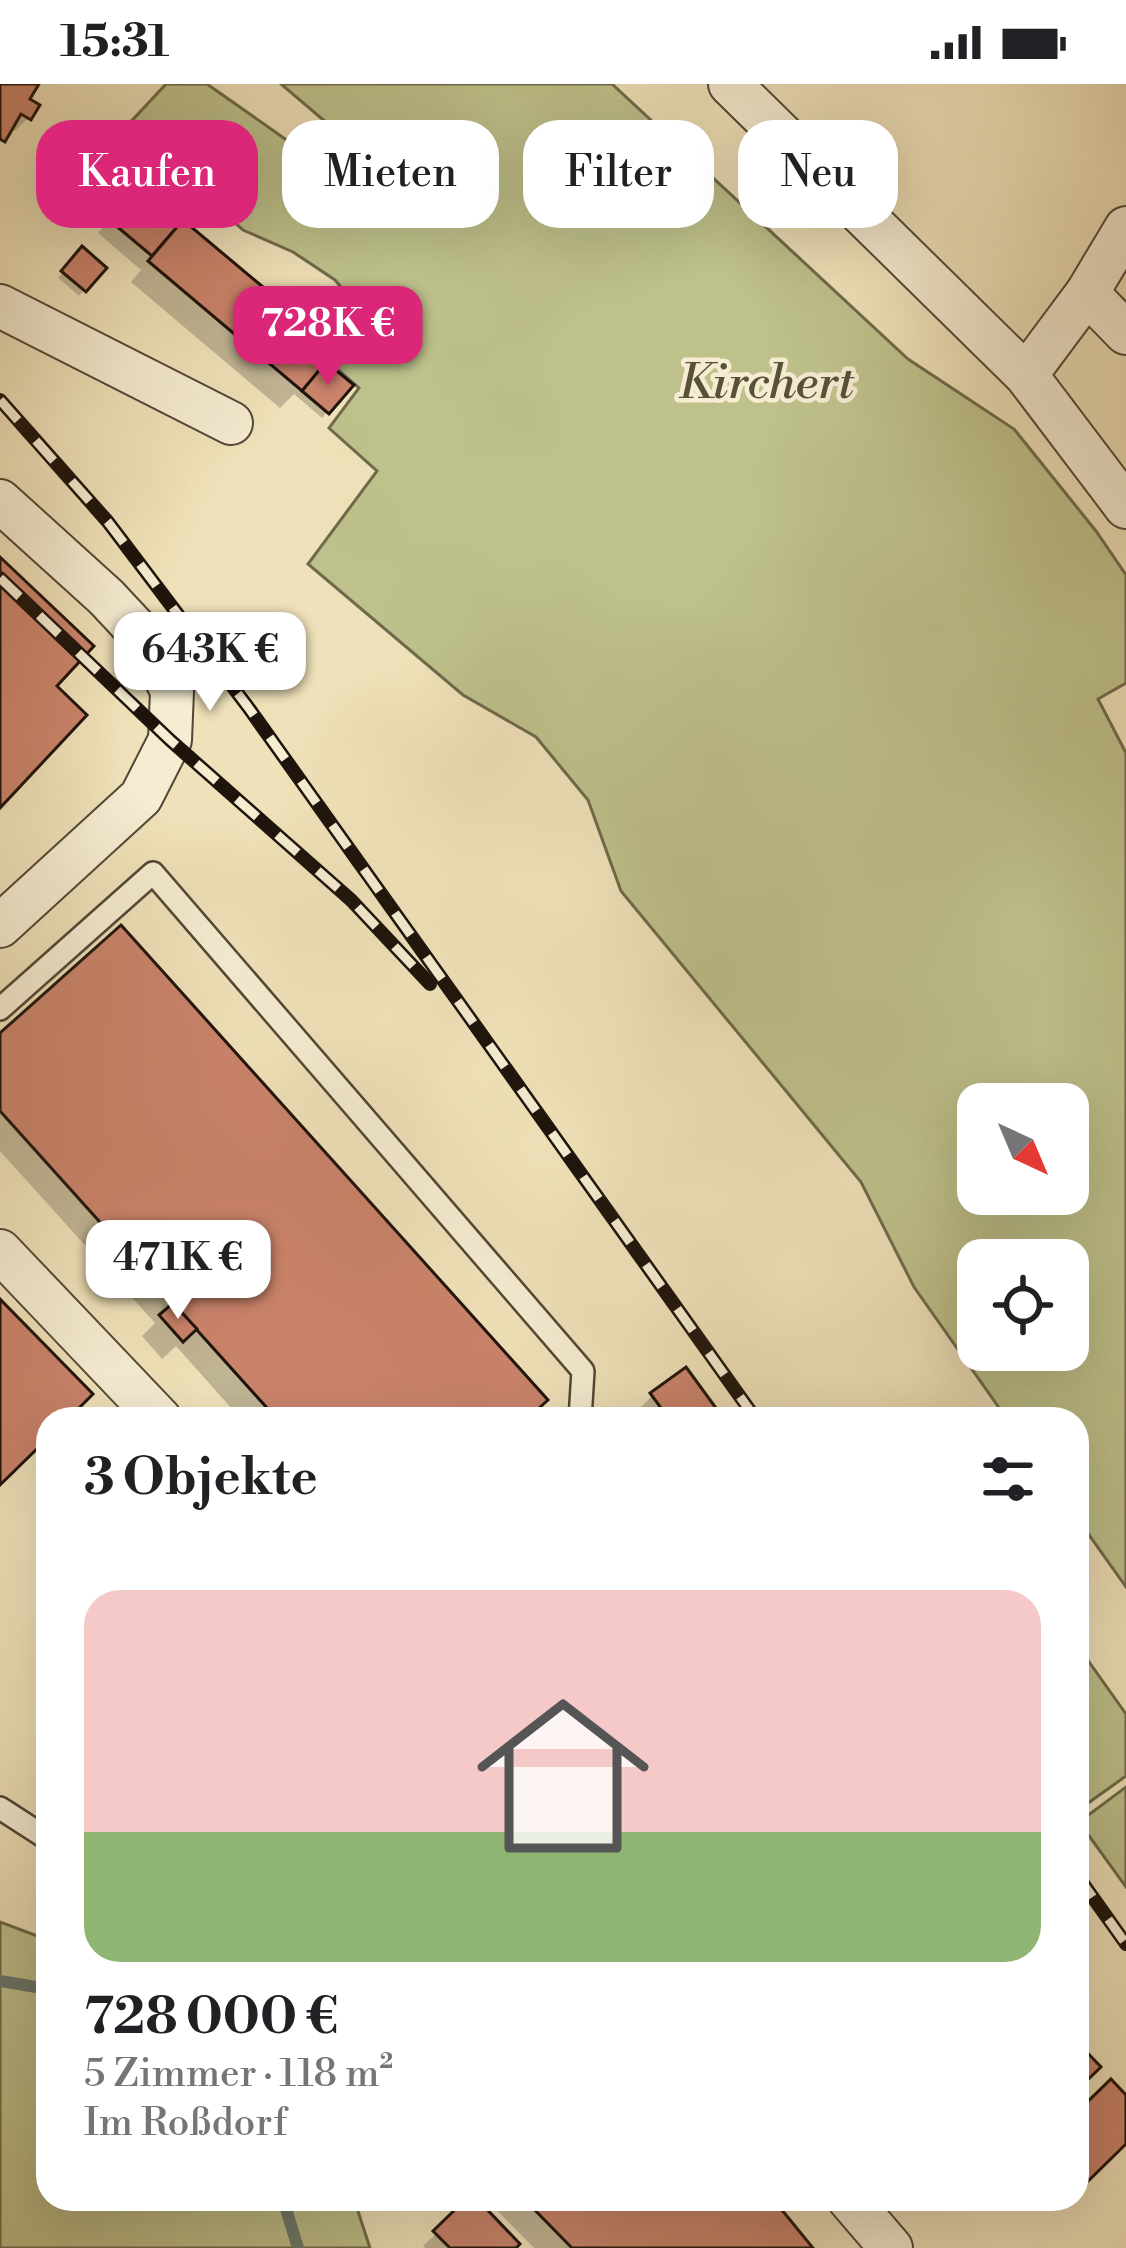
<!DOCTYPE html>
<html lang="de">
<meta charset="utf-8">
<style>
:root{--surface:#fff;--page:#f2f2f2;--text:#202124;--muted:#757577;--line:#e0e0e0;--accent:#db2777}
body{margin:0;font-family:"Libre Bodoni",serif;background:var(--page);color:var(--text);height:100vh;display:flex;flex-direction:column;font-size:45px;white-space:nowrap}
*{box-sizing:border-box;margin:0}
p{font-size:39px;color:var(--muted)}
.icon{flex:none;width:66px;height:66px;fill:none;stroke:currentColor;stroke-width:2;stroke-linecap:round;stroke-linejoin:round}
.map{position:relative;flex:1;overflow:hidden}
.sheet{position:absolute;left:36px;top:1323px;width:1053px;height:804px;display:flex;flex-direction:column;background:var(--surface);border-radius:36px;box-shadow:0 12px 48px #0002}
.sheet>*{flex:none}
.banner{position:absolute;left:36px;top:36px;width:1056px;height:108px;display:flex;gap:24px}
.needle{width:78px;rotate:136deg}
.fabs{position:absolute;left:957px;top:999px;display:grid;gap:24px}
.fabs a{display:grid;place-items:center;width:132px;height:132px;border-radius:24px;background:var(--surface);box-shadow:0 12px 48px #0002;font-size:60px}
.price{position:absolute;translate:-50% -102px;padding:0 27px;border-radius:24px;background:#fff;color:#222;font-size:39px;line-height:78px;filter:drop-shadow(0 3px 6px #0008)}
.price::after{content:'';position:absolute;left:50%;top:72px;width:36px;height:27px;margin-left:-18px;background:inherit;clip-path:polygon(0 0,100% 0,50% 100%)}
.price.active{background:var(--accent);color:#fff}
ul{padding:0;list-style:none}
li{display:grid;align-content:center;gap:24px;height:636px;padding:0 48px}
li+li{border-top:3px solid var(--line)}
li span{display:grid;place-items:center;height:372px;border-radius:36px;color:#555}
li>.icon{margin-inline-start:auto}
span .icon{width:216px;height:216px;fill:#fffc;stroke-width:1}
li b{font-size:51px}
h2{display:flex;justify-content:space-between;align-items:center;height:144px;padding:0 48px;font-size:51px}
.pill{padding:0 42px;border-radius:36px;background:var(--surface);box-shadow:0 12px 48px #0002;font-size:42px;line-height:108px}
.pill.active{background:var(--accent);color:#fff}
.status{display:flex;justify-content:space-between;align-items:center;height:84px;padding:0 60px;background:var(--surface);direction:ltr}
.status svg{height:33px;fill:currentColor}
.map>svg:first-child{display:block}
</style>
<div class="status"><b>15:31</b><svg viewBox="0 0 49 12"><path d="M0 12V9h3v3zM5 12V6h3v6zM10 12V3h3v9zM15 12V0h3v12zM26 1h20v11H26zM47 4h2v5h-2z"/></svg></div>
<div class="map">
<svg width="1126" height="2164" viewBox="0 0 1126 2164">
<rect width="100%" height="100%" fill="#efe1b9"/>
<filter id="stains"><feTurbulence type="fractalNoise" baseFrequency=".00167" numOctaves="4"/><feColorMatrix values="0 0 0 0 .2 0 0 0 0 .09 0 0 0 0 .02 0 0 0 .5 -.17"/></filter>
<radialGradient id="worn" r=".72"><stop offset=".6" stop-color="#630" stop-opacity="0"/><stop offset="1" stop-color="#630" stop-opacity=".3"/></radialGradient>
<!-- green -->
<g fill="#bec18b" stroke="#6e6a4b" stroke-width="3" fill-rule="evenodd">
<path d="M166,0H207L308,71L388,91L281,0H612L908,275L1014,345L1096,447L1126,491V599L1098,615L1126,669V1503L1077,1434V1335H1007L914,1203L861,1098L621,807L588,716L536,653L463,611L308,480L377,387L329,344L359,304L329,278L366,233L335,196L293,168L243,146L126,43ZM978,1020H1068V1110H978ZM978,1176H1068V1266H978Z"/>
<path d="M1077,1561L1126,1630V1692L1077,1727Z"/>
<path d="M1126,1703V1803L1079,1738Z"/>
<path d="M0,1838L48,1856V2115H354L370,2164H0Z"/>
</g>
<!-- shadow -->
<g fill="#0003">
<path d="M0,0H35L26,16L28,34L15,47L9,43L0,58Z"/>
<path d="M133,108L173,151L275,218L322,279L349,302L322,334L294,310L280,324L131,198L141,186L98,149Z"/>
<path d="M82,166L103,184L79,212L58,194Z"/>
<path d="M0,953L525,1335H241L176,1262L162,1275L142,1252L155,1239L0,1067Z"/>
<path d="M652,1312L721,1335H647L640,1324Z"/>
<path d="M472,2115L512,2164H425L423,2162Z"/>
<path d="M486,2115H769L809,2164H534Z"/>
<path d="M1044,2115H1066L1055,2126Z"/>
</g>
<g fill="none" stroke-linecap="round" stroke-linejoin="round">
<!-- stream -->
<g stroke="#68796f" stroke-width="12">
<path d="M0,1897L48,1905"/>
<path d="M283,2115L298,2164"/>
</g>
</g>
<!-- building -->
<g fill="#ca836b" stroke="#1e140b" stroke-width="3">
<path d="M0,0H39L30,15L40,21L31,36L21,30L5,58L0,55Z"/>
<path d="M145,91L190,128L152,172L108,135Z"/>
<path d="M183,136L276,214L284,205L345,256L302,307L148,177Z"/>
<path d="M82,162L107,184L86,208L61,187Z"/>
<path d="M326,278L354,301L329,330L302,307Z"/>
<path d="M0,473L94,562L57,602L87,631L0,724Z"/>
<path d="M121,841L548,1316L527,1335H277L0,1027V949Z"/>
<path d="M0,1215L93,1310L68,1335H48V1354L0,1401Z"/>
<path d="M173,1219L197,1245L183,1258L159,1231Z"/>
<path d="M686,1283L724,1335H669L650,1309Z"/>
<path d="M1077,1958L1101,1983L1077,2006Z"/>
<path d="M1111,1995L1126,2011V2060L1077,2108V2028Z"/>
<path d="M466,2115H477L520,2160L516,2164H450L433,2147Z"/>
<path d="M524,2115H773L813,2164H572Z"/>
</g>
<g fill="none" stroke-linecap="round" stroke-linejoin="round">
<defs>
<g id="lane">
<path d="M0,925L153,789L583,1287L580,1335"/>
<path d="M0,1724L48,1755"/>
</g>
<g id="street">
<path d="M730,0L1026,291L1126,423"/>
<path d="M1087,209L1126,249"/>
<path d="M0,222L231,339"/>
<path d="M1026,291L1087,209L1126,144"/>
<path d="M0,417L106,513L149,559L172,607L170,656L141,713L0,842"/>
<path d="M0,1167L160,1335"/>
<path d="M849,2115L891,2164"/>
</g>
</defs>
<!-- lane casing -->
<use href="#lane" stroke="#524736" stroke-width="26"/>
<!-- street casing -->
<use href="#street" stroke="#524736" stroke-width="46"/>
<!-- lane -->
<use href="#lane" stroke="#f5ecd2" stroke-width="21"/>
<!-- street -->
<use href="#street" stroke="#f5ecd2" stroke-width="42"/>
<defs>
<g id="rail">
<path d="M0,316L108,438L248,623L756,1335"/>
<path d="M0,494L170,656L351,816L430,900"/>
<path d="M1077,1791L1126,1860"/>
</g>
</defs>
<!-- rail casing -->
<use href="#rail" stroke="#1e140b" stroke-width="14"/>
<!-- rail -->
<use href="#rail" stroke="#f5ecd2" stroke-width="9" stroke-dasharray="27" stroke-linecap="butt"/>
</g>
<g text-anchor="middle" stroke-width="9" stroke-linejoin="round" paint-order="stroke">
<!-- park labels -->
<g font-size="48" font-style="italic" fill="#565138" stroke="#f5ecd2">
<text x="766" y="314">Kirchert</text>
</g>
</g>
<rect width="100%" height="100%" filter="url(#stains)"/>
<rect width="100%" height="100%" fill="url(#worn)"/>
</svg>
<div class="fabs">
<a><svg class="needle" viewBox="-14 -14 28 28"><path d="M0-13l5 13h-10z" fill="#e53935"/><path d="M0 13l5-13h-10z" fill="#757577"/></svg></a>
<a><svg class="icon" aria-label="locate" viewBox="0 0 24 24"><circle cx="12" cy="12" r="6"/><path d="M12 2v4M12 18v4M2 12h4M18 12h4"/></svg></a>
</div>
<b class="price active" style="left:328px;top:304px">728K €</b>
<b class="price" style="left:210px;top:630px">643K €</b>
<b class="price" style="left:178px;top:1238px">471K €</b>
<div class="banner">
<a class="pill active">Kaufen</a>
<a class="pill">Mieten</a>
<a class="pill">Filter</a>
<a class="pill">Neu</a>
</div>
<section class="sheet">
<h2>3 Objekte<svg class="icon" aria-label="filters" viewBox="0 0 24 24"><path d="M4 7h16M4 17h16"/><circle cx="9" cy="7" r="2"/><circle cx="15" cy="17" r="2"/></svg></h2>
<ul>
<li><span style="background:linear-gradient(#f6c9c9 65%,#8fb573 0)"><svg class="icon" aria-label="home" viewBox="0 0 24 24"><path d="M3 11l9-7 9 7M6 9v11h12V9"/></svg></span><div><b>728 000 €</b><p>5 Zimmer · 118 m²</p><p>Im Roßdorf</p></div></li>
</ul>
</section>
</div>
